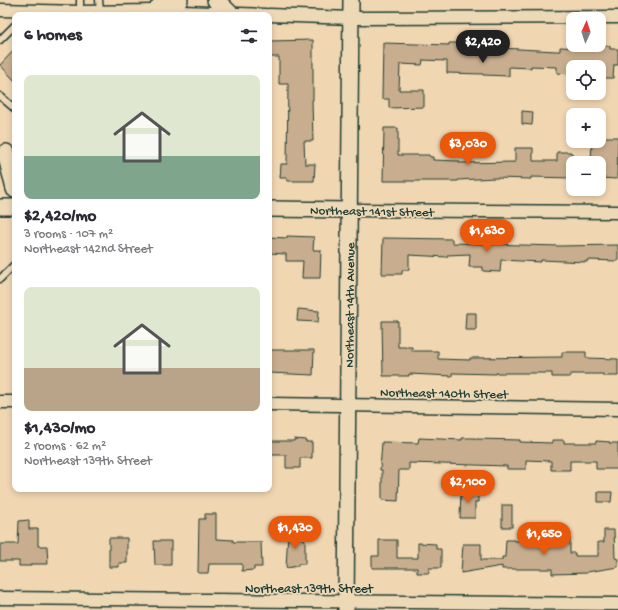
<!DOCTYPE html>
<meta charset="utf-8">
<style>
:root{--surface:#fff;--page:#f7f7f7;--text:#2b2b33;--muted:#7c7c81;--accent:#ea580c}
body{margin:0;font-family:"Gochi Hand",sans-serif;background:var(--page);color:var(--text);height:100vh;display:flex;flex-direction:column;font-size:15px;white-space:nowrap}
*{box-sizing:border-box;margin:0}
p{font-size:13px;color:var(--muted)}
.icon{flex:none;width:22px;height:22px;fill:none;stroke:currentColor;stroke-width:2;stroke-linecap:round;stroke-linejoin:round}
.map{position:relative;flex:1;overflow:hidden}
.drawer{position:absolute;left:12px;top:12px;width:260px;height:480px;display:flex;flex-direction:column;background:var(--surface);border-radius:8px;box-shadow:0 2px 6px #0003}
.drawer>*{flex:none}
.needle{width:26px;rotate:3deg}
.tools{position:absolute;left:566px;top:12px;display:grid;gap:8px}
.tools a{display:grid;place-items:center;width:40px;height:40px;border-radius:8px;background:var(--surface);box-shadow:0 2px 6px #0003;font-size:20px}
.price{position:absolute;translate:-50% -34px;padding:0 9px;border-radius:14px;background:var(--accent);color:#fff;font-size:13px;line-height:26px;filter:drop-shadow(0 1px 2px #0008)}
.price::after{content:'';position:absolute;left:50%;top:24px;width:12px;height:9px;margin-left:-6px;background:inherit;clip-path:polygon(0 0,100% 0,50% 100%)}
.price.active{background:#222;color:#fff}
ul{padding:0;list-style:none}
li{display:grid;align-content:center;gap:8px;height:212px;padding:0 12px}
li span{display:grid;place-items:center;height:124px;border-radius:8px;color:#555}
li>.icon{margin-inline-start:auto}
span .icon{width:72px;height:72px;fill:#fffc;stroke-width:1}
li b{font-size:17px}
h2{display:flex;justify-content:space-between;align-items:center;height:48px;padding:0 12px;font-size:17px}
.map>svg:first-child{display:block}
</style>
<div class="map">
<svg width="618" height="610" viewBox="0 0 618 610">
<rect width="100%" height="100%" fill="#f1d6b2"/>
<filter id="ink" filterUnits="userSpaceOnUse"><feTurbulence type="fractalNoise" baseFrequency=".025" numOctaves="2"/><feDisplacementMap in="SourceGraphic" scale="8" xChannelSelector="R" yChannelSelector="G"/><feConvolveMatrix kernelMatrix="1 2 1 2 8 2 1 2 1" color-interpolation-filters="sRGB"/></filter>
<g filter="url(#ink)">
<!-- building -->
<g fill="#c8ae8e" stroke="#1f3d34">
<path d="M313,40V100H312L313,141H304L305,164H315L314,181H287V178H280L281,164H287L288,84H279V57H269V41Z"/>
<path d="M383,43L449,45V43H464V46L556,51H560V47L596,49V46H610V49H618V65H614L613,78H599V67H571V74L557,73V67L531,66V68L509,67V76L483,75V74L447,73V61L423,60L422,65L400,64L399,90H424V107L389,108V99H382Z"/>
<path d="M15,49V81L0,65Z"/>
<path d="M522,111L533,112L532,125L522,124Z"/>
<path d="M384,128H398V155H429L430,157H433V160L459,161V163L515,162V148H533V161H557V152H571V154H573V178L531,177V179L495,178L458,180V181H383Z"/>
<path d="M599,137H618L617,179L599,178V163H591L592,141H599Z"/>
<path d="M287,236L314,237L313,250H321L320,278H302L303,261H286V254L269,253V237L287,238Z"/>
<path d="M383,238L452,239V243L521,245L560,246L618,245V261L587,260V262L541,260V262L501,260L500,272L483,271V267H469L470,254L447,255V257L409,255V270H402V274H382Z"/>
<path d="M298,309L319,311L318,322L297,321Z"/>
<path d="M466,313H476V330H465Z"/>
<path d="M382,321H398V347H412V351H438V359L470,360V358L562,357V352H586V358L618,359V376H603V374H570V377H552V373H496V374L452,373V376L409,374V376H383Z"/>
<path d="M269,350H314L313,375L269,373Z"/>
<path d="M419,438L462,440V438H475V439L520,440V442L552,443V440H564V443H596V441L610,442L609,443H618V469H596V461H570V470H551V461L526,460V469H507V466L409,463V470H399L398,501L382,500V470H380L382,442L418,443Z"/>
<path d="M294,439L306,440V442H312V458H300V468H286V455H269V441H294Z"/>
<path d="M461,491L478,492V502H475V518H460Z"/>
<path d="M598,492H612L611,502H598Z"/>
<rect x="502" y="505" width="10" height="22"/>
<path d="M205,514H216V539L233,540V542H261L262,567H254V570L242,571V564H209L208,573H198L199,519H205Z"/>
<path d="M29,520V529H38V546H47L48,564H31V566H19V561H0V544H18L19,521Z"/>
<path d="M604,530H614L615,558L618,559V567L587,572V573L552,574V569H502V566L461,573L463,544H481V560H502V557H505L506,540H515V541L550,540L549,536H562V538H570V553H575V556H598V542H604Z"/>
<path d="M288,532H302V539L305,540V564H298V566L286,568Z"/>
<path d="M109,538H127V563H119V567H109Z"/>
<path d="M379,540H397V558H418V543L436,544V549H441V568H429V573H417V568H372V556H379Z"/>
<path d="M154,541H171V565H155Z"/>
</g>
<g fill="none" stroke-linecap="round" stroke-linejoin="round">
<defs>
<g id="service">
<path d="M99,0L100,12"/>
<path d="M80,12V0"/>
<path d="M0,40L15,25"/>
<path d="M0,96L15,109"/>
<path d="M0,279L15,264"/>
</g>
<g id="minor">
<path d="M0,10L80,12L155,11L265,15"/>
<path d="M269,15L351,18L618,17"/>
<path d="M350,210L618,212"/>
<path d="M0,402H15"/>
<path d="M269,404L618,409"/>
<path d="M0,598L618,604"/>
</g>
<g id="tertiary">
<path d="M0,207H15"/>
<path d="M269,209L350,210"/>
<path id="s1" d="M346,610L351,0"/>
</g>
<g id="secondary">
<path d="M216,0L230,14"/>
<path d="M159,7L175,4L179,0"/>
<path d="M6,153L15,189"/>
</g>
</defs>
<!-- service casing -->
<use href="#service" stroke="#1f3d34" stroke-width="9"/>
<!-- minor casing -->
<use href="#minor" stroke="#1f3d34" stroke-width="15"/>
<!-- tertiary casing -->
<use href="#tertiary" stroke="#1f3d34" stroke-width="18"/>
<!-- secondary casing -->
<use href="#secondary" stroke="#1f3d34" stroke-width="20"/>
<!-- service -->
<use href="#service" stroke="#eed9b7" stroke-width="6"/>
<!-- minor -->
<use href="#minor" stroke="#eed9b7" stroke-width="12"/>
<!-- tertiary -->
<use href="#tertiary" stroke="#eed9b7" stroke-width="15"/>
<!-- secondary -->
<use href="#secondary" stroke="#eed9b7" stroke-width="17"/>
</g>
</g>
<g text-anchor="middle" stroke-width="3.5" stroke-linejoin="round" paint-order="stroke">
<!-- street labels -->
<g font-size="13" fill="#1f3d34" stroke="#eed9b7">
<text transform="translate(372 210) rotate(1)" y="5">Northeast 141st Street</text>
<text dy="5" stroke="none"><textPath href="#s1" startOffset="305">Northeast 14th Avenue</textPath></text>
<text transform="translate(444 392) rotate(1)" y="5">Northeast 140th Street</text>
<text x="309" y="592">Northeast 139th Street</text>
</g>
</g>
</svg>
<div class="tools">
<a><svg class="needle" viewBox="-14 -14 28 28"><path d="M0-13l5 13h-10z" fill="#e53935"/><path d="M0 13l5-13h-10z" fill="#7c7c81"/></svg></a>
<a><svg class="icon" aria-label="locate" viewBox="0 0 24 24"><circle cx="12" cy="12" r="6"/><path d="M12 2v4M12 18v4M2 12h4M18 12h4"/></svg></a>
<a>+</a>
<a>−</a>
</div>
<b class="price active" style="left:483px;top:64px">$2,420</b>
<b class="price" style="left:468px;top:166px">$3,030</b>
<b class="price" style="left:487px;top:253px">$1,630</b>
<b class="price" style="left:468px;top:504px">$2,100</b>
<b class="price" style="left:295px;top:550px">$1,430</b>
<b class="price" style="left:544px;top:556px">$1,650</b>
<section class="drawer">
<h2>6 homes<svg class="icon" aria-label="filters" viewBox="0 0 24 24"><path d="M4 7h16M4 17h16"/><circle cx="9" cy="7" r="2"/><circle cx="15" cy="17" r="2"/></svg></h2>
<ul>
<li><span style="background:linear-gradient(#dfe7d0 65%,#7fa58c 0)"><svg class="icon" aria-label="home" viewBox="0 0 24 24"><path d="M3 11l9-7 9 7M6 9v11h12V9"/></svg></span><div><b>$2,420/mo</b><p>3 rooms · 107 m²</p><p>Northeast 142nd Street</p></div></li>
<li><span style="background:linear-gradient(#dfe7d0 65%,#b9a48a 0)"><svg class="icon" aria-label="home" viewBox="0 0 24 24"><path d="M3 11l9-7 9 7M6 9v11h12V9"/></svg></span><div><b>$1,430/mo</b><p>2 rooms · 62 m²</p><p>Northeast 139th Street</p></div></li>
</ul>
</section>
</div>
